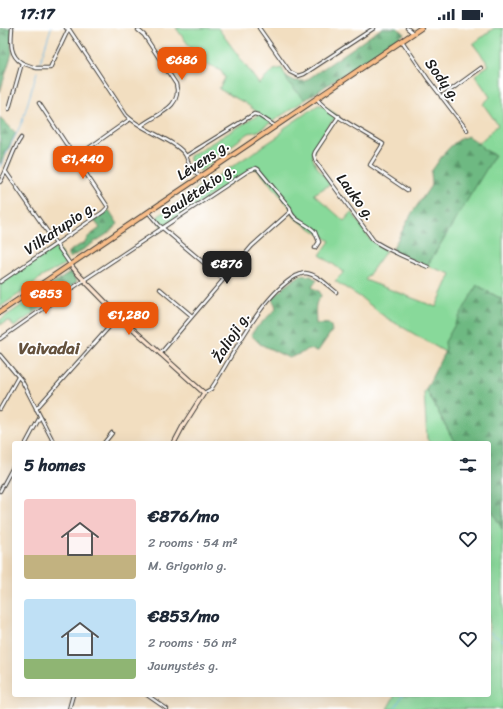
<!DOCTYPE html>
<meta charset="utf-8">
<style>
:root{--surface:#fff;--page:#f6f6f7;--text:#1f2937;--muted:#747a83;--accent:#ea580c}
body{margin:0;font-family:Sriracha,sans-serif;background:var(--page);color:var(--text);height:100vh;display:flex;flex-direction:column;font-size:15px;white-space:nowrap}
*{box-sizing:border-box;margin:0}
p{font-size:13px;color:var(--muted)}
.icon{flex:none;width:22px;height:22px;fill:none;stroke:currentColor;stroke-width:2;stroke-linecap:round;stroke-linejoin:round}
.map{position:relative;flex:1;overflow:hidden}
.details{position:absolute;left:12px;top:413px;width:479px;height:256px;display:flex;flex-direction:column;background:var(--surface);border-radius:4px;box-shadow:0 4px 16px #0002}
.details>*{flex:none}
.price{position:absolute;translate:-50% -34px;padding:0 9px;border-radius:8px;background:var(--accent);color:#fff;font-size:13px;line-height:26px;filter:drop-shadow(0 1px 2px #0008)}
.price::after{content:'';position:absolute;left:50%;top:24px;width:12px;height:9px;margin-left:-6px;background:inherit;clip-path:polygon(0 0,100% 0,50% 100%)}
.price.on{background:#222;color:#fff}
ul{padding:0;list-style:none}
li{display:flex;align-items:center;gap:12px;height:100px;padding:0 12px}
li span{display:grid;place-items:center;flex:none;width:112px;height:80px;border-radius:4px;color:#555}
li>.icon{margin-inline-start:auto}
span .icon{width:48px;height:48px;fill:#fffc;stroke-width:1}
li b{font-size:17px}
h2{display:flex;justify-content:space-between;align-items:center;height:48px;padding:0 12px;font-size:17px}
.status{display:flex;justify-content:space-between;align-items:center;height:28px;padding:0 20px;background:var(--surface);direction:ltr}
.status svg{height:11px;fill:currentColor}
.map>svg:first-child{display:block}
</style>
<div class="status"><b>17:17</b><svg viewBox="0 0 49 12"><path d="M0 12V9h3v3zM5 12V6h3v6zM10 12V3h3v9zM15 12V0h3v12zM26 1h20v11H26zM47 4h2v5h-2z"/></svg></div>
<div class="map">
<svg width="503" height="681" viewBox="0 0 503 681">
<defs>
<pattern id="forest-firs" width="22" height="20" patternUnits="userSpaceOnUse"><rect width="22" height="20" fill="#6eb982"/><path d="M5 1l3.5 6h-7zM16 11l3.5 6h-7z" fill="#5a966a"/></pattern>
</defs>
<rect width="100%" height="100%" fill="#fff"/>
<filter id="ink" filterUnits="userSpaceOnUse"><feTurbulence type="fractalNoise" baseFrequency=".025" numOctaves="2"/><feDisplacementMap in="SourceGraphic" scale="8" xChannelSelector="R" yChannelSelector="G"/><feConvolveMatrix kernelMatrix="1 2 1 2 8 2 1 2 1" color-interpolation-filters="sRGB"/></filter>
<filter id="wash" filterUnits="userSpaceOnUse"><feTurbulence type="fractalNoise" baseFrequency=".012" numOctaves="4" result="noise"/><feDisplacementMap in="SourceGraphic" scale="16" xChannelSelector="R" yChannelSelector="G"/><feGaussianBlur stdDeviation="0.9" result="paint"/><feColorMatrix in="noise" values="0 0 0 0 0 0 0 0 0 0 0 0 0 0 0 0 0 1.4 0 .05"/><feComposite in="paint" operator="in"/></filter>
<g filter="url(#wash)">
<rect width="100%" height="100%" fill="#f2dec0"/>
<!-- grass -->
<g fill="#88d99a" stroke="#527a5b">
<path d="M176,0H218L259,56L274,42L282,40L288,54L305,72L258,103L249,105L214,130L211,135L201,143C194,140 189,137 190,128L260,86L245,75L219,61L225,50L221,43L212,38L202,35Z"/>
<path d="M494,0H503V272L477,257L445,324L385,289L360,269L335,253L344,244L320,227L330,213L295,190L290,179L258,142L253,140L162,200L157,189L196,162L198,159L210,153L280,107L283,101L318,77H322L337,87C331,96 310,120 313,130C315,139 325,148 331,156L314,166L344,193L352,184L370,211L386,223L365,252L436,279L451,246L427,238L494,127L483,121L479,115L498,97L483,76L490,69L475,47L489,37L473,16Z"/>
<path d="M55,219L58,221L66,232L65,236L40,250L34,256L0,279V256Z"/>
<path d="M38,266L42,270L41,273L33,279L32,281L34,285L14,299L10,293H7L0,297V292Z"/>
<path d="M426,361L455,415H430L427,411L424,364Z"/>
<path d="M489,477L503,502V681H387L395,667H489Z"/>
</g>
<!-- forest -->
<g fill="url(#forest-firs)" stroke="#456a4f">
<path d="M0,0H12L11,15L12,25L0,64Z"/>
<path d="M382,0H397L403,4L404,6L305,72L288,54L286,48L295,53H305Z"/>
<path d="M0,89L16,105L0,136Z"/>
<path d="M468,108L479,115L483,121L495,127L427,238L395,225L393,220L412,185L432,156L431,144C441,130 450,113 468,108Z"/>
<path d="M109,182L118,196L107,206L70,230L68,227V224L85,214L88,209L100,200L94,192Z"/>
<path d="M71,244L77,254L34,285L32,281L33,279L41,273L42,270L38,266Z"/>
<path d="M301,247L311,248L317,252L312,259L320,264L321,268C319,271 316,274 316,277C315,279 316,294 316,296L327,295L331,298L332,303L318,323L308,321L304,324L289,330L260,316L251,307L255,301L276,281L275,276L272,272C281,261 289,254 301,247Z"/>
<path d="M477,257L503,272V499L502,501L489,477V415H455L426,361L446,321L445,314Z"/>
</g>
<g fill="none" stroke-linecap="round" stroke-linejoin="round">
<!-- stream -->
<g stroke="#69b5e2" stroke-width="1">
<path d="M39,38L51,0"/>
<path d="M0,139L22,94L37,44"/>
<path d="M489,604L503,613"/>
<path d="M394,681L403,667"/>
</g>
</g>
</g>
<g filter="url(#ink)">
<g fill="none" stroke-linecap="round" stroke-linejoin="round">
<defs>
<g id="street">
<path d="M12,0C11,14 9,27 22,35"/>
<path d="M66,0L69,1L126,87C141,103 177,112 186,128L254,86L258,87L275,98"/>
<path d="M259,0L290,44L298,48L304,46L374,0"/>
<path d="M407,0L413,5"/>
<path d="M138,2L144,7L176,56C183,80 156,86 141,98"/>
<path d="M402,13L428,51L467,102"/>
<path d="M441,69L481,40"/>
<path d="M317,71C327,85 366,105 383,116L380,121L370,137L407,162"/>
<path d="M9,81L22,35L36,40H50L69,0"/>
<path d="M339,88L315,124L314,127L316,134L374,213C391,224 409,231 428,239"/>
<path d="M186,128L189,136L200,149"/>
<path d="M76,129L130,91"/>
<path d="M6,144L70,236"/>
<path d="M0,154C8,142 13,120 21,110"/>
<path d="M148,184L159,197L223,251"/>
<path d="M0,254L103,184L108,179L39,75"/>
<path d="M160,261L192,288"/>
<path d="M0,311L84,252L248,143L256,140L258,141L290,180C291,193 308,195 315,204C316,207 318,211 319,214L315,220"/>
<path d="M160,326L252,218L290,184"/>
<path d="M0,327L22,353L54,415"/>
<path d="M204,365L211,361L215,355C235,323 263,266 296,248C299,247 302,245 305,245C317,246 327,257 336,264"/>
<path d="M0,381L18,349"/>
<path d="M36,381L119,288"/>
<path d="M26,415L40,389"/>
<path d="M104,415L112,405"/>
<path d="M0,463L14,437"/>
<path d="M147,667L167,681"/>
<path d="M69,681L73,667"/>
</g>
<path id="secondary" d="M70,236L78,246L122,291L204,365L183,398L174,415"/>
<path id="primary" d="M0,284L421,0"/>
</defs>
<!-- street casing -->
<use href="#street" stroke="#3c3935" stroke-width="4.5"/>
<!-- secondary casing -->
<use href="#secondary" stroke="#3c3935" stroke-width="5.5"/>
<!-- primary casing -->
<use href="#primary" stroke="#3c3935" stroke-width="6"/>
<!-- street -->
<use href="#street" stroke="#fff" stroke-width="2.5"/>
<!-- secondary -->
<use href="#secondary" stroke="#fce5d0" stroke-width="3.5"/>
<!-- primary -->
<use href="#primary" stroke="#f8bd89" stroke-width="4"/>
</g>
</g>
<g text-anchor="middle" stroke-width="3.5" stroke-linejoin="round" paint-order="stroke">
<!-- street labels -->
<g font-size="15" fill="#1c1c1c" stroke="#fff">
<text transform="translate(443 52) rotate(54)" y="5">Sodų g.</text>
<text transform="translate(203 132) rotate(-34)" y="5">Lėvens g.</text>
<text transform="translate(198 163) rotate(-34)" y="5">Saulėtekio g.</text>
<text transform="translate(356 169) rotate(54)" y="5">Lauko g.</text>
<text transform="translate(60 200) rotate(-34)" y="5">Vilkatupio g.</text>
<text transform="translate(231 309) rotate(-58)" y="5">Žalioji g.</text>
</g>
<!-- quarter labels -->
<g font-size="17" font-weight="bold" fill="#64513c" stroke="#fff">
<text x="49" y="326">Vaivadai</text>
</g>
</g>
</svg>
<b class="price" style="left:182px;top:53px">€686</b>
<b class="price" style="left:83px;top:152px">€1,440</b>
<b class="price on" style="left:227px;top:257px">€876</b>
<b class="price" style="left:46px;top:287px">€853</b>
<b class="price" style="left:129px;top:308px">€1,280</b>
<section class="details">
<h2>5 homes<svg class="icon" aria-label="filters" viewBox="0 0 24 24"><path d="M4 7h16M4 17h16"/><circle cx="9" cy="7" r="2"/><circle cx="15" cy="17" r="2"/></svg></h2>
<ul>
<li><span style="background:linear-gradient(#f6c9c9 70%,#c2b280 0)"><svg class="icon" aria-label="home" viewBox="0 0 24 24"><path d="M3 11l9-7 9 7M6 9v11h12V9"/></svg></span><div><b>€876/mo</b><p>2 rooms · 54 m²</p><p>M. Grigonio g.</p></div><svg class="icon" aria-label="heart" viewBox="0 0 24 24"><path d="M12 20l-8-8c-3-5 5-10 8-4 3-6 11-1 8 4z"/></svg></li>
<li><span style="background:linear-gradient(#bfe0f5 75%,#8fb573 0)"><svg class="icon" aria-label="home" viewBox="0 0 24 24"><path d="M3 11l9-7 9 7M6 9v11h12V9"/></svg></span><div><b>€853/mo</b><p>2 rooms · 56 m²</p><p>Jaunystės g.</p></div><svg class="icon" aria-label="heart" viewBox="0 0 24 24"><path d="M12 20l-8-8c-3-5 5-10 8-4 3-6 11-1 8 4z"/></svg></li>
</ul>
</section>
</div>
